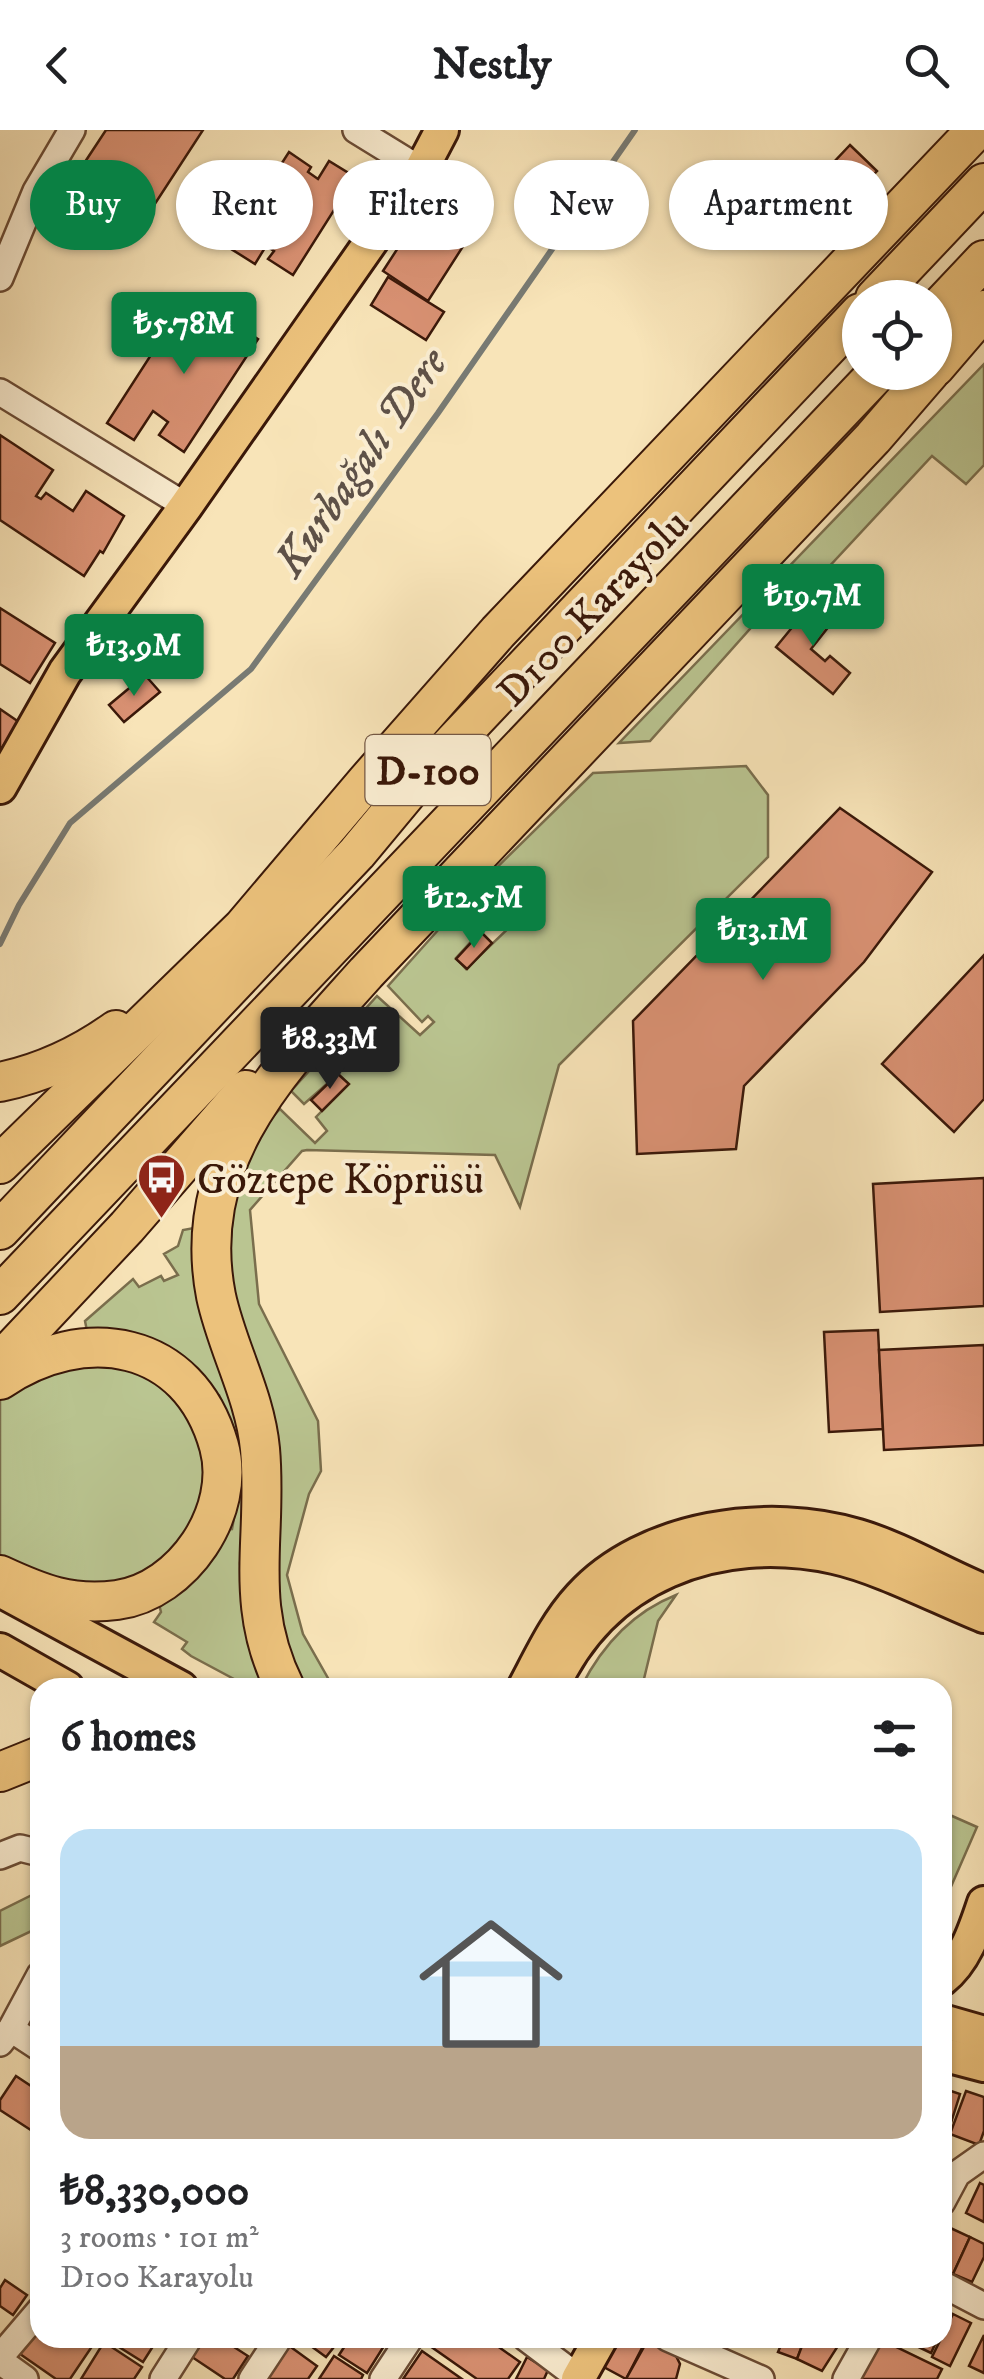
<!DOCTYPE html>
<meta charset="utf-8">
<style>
:root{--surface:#fff;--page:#f6f6f6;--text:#202124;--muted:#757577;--accent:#0b8043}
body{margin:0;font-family:"IM FELL DW Pica",serif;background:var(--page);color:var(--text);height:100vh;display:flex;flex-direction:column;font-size:38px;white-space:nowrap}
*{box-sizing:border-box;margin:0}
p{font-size:32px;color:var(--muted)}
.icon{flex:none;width:55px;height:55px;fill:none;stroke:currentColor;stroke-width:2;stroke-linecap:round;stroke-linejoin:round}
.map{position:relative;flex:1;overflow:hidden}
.panel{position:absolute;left:30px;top:1548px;width:922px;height:670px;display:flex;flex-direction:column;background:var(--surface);border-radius:30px;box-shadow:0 2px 8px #0004}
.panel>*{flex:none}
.top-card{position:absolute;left:30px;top:30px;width:925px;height:90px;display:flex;gap:20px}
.controls{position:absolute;left:842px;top:150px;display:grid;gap:20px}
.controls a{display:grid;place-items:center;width:110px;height:110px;border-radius:50%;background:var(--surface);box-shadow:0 2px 8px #0004;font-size:50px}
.price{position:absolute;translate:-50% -85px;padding:0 22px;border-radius:10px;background:var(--accent);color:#fff;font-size:32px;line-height:65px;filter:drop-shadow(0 2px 5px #0008)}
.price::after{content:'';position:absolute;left:50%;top:60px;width:30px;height:22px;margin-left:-15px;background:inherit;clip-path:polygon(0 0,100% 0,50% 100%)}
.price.selected{background:#222;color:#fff}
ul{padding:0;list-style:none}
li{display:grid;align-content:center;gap:20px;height:530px;padding:0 30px}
li span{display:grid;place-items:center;height:310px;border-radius:30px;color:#555}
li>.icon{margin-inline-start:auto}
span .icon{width:180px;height:180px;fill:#fffc;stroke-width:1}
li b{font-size:42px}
h2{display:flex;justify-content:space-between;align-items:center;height:120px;padding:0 30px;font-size:42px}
.chip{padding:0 35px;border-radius:45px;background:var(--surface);box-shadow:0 2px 8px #0004;font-size:35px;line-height:90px}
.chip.selected{background:var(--accent);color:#fff}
header{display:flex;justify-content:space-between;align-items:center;height:130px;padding:0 30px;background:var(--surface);font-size:45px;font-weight:800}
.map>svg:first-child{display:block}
</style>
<header><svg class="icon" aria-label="back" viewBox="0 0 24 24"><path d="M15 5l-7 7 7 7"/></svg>Nestly<svg class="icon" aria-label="search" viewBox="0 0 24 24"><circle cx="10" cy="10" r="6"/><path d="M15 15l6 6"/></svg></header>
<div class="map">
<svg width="984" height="2249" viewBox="0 0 984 2249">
<rect width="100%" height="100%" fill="#f8e4b8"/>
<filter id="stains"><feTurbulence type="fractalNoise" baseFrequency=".002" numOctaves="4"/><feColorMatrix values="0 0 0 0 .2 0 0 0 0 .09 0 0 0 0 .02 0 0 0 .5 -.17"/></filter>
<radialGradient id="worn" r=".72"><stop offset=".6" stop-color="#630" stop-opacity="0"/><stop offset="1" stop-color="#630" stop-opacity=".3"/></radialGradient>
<!-- green -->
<g fill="#bac591" stroke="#7a6e4d" stroke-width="2.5">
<path d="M984,234V335L966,354L932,326L824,442L797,446L650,611L619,613Z"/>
<path d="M746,636L768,665V727L559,935L520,1077L495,1025L307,1020L302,1021L250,1080L259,1174L318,1291L321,1341L309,1364L287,1445L303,1504L333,1557H306L288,1528L227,1149L236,1053L266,994L280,979L315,1013L327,1001L316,987L348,954L338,944L304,974L291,961L377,866L420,905L434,892L428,886L422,892L388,856L465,770L487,794L456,828L466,839L514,793L481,753L593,643Z"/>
<path d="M194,1098L201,1100L242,1283L245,1397L240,1433L243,1467L272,1557H249L191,1526L182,1519L187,1512L154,1492L161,1482L159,1474L220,1400L232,1399C243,1341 243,1320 219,1265L207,1263L87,1201L85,1191L133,1149L139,1157L161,1146L164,1151L178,1145L164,1124L178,1116L183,1100Z"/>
<path d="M81,1231C100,1235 124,1236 141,1243C148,1246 154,1252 160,1256C221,1303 218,1386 159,1433C146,1443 128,1453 111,1456C73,1461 35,1442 0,1429V1269L26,1250Z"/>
<path d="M676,1465L658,1491L642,1557H581C602,1516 633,1482 676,1465Z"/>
<path d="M943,1682L977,1697L943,1775L942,1682Z"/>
<path d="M40,1761V1797L0,1816V1781Z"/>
</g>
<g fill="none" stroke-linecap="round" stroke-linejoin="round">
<!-- stream -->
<path stroke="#787a73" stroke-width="6" d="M0,814L19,775L70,693L251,539L438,283L635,0"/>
</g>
<!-- building -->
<g fill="#d99173" stroke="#3a1809" stroke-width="2.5">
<path d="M106,0H203L147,86L79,41Z"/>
<path d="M850,15L877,41L860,59L833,33Z"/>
<path d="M289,22L311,37L308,42L318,49L329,31L355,47L293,145L268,129L274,121L266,116L255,134L228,117Z"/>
<path d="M440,53L485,82L428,171L383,141Z"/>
<path d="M388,147L444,182L426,210L371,175Z"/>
<path d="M189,166L213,182L203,198L219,208L230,191L258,209L184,322L159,305L168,292L153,281L134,310L107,293Z"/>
<path d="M0,305L53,340L36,366L41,369L46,363L73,381L86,361L124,386L103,423L100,421L84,446L0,390Z"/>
<path d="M813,472L834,490L811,519L825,531L830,526L850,543L833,564L776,517Z"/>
<path d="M0,478L55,513L30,553L0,534Z"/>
<path d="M145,545L160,562L124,592L109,575Z"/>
<path d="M0,579L19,592L0,621Z"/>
<path d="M840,678L932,742L864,832L744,956L736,1019L637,1024L633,891Z"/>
<path d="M481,802L492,813L467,839L456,829Z"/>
<path d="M984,825V969L954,1002L882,934Z"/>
<path d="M338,944L349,954L322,981L311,970Z"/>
<path d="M984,1048V1176L880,1182L873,1054Z"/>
<path d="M878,1200L883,1299L829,1302L824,1202Z"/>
<path d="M984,1215V1315L884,1320L879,1220Z"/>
<path d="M16,1946L40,1962V2006L0,1980V1970Z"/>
<path d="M942,1958L960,1964L944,2015H942Z"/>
<path d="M966,1961L984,1967V2001L979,2015L950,2004Z"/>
<path d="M980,2053L984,2055V2092L966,2083Z"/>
<path d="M944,2095L970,2107L953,2144L942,2139Z"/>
<path d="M970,2107L984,2114V2127L972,2152L953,2144Z"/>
<path d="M5,2150L27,2165L13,2185L0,2176V2158Z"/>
<path d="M953,2184L971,2193L950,2236L932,2227Z"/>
<path d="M40,2195V2208L97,2209L70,2249H56L20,2224Z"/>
<path d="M984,2205V2243L969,2236Z"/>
<path d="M109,2208H153L157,2210L143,2232L108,2210Z"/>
<path d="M205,2208H220L248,2226L233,2249H225L192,2227Z"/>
<path d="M300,2208H341L326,2227Z"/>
<path d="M350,2208H389L367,2243L339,2225Z"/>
<path d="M426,2208H486L520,2232L508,2249H477L423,2211Z"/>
<path d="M614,2208H631L644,2214L626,2249L600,2235Z"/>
<path d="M649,2208L673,2220L680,2234L676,2249H626Z"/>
<path d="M784,2208H805L797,2229L778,2222Z"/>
<path d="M805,2208H843L822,2241L797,2229Z"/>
<path d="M878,2208L942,2239L937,2249H857Z"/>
<path d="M900,2208H938L931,2223Z"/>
<path d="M104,2212L142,2237L134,2249H81Z"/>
<path d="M288,2215L317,2236L308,2249H263Z"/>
<path d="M422,2221L462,2249H403Z"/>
<path d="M334,2226L363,2245L361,2249H319Z"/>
<path d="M527,2227L548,2240L544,2249H516Z"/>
</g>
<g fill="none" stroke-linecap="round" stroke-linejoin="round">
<defs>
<g id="minor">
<path d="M356,0L421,40"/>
<path d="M0,148L36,61L72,0"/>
<path d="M0,262L186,376"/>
<path d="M0,1726L20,1718L40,1723"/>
<path d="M11,1899L40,1918"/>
<path d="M0,1913L11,1899L40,1845"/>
<path d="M942,2072L957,2044L984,2025"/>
<path d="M942,2154L984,2176"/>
<path d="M526,2208L579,2248"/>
<path d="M668,2208L761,2249"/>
<path d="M0,2227L40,2180"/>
<path d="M0,2231L25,2249"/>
<path d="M163,2249L189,2208"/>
<path d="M252,2249L279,2208"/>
<path d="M383,2249L410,2208"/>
<path d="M846,2249L869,2208"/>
</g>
<g id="major">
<path d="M0,657L65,542L186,376L421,40L442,0"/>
<path d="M0,1460L181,1558"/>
<path d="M0,1520L67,1558"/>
<path d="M524,1558C541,1526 556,1493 580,1467C644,1396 770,1379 858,1406C902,1419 942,1444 984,1461"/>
<path d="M552,1558C603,1445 717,1402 834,1427C880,1437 939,1468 984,1486"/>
<path d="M942,1849C965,1831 975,1800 984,1773"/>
<path d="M942,1891L984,1903"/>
<path d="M942,1924L984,1935"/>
<path d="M578,2249L601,2208"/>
</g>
<g id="highway">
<path d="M875,168L984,53"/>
<path d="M935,182L984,130"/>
<path d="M935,237L984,180"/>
<path d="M0,952C43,943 81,925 116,900"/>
<path d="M0,1034L243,797L366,652L498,502L976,0"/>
<path d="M0,1100L357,723L416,652L860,183"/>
<path d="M0,1165L878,242"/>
<path d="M0,1232L127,1097L246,960"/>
<path d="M0,1250C84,1193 189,1209 219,1316C237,1381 183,1461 117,1470C71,1476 41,1464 0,1445"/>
<path d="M285,1558C242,1472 268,1408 260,1319C255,1265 227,1218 216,1166C189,1028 282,937 366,843L873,308L930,242"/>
<path d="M0,1642L40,1626"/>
</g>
</defs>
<!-- minor casing -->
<use href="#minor" stroke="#6a4b35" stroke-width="30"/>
<!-- major casing -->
<use href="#major" stroke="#3a1809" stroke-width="38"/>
<!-- highway casing -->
<use href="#highway" stroke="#3a1809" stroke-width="42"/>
<!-- minor -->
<use href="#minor" stroke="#faedd1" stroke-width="25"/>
<!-- major -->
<use href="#major" stroke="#ecc27c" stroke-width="32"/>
<!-- highway -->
<use href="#highway" stroke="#ecc27c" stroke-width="38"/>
</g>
<!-- icons -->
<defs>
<symbol id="bus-pin" viewBox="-11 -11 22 30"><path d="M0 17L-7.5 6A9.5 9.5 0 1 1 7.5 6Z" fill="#8f2418" stroke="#faedd1"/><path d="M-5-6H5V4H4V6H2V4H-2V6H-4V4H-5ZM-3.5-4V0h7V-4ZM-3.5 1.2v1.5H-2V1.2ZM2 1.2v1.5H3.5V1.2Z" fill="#fff"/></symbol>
</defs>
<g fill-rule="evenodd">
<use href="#bus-pin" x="134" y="1020" width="55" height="75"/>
</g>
<g text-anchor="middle" stroke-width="8" stroke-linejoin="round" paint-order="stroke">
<!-- shield labels -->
<rect fill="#faedd1" stroke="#745845" stroke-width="2.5" x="365.5" y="605" width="125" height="70" rx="8"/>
<g font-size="40" font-weight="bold" fill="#3a1809">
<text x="428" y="654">D-100</text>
</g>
<!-- street labels -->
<g font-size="42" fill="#3a1809" stroke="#faedd1">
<text transform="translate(592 477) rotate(-46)" y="15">D100 Karayolu</text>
</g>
<!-- poi labels -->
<g font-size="42" fill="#3a1809" stroke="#faedd1" text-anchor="start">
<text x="197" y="1063">Göztepe Köprüsü</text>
</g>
<!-- water labels -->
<g font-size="45" font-style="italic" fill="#5e5147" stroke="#faedd1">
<text transform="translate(359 331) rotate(-55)" y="16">Kurbağalı Dere</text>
</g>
</g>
<rect width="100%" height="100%" filter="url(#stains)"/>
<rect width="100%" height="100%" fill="url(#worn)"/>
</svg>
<div class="controls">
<a><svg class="icon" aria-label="locate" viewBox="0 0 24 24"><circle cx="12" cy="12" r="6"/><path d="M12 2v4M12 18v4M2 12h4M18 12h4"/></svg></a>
</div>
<b class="price" style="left:184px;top:247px">₺5.78M</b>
<b class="price" style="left:813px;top:519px">₺19.7M</b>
<b class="price" style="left:134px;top:569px">₺13.9M</b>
<b class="price" style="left:474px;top:821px">₺12.5M</b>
<b class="price" style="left:763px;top:853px">₺13.1M</b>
<b class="price selected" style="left:330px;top:962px">₺8.33M</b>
<div class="top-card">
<a class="chip selected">Buy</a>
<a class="chip">Rent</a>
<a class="chip">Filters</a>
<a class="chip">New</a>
<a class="chip">Apartment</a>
</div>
<section class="panel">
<h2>6 homes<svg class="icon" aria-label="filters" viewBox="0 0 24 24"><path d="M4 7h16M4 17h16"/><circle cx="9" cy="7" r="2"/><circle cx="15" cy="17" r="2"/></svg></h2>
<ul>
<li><span style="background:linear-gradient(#bfe0f5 70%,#b9a48a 0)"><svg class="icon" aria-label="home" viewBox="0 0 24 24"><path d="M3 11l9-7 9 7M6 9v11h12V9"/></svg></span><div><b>₺8,330,000</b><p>3 rooms · 101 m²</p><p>D100 Karayolu</p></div></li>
</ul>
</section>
</div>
